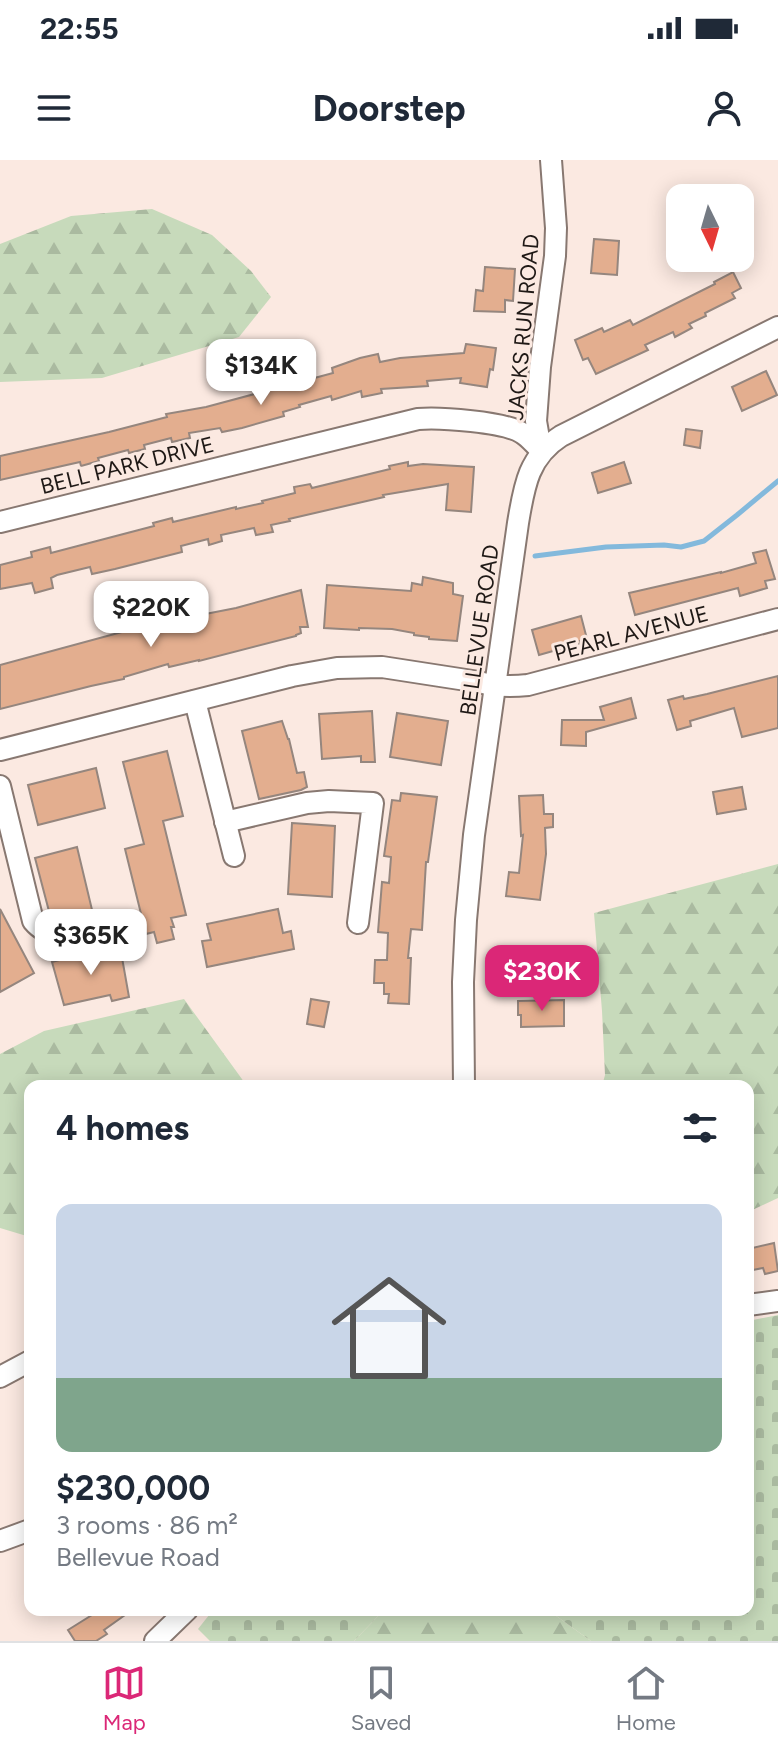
<!DOCTYPE html>
<meta charset="utf-8">
<style>
:root{--surface:#fff;--page:#f6f6f7;--text:#1f2937;--muted:#747a83;--line:#e0e1e3;--accent:#db2777}
body{margin:0;font-family:Figtree,sans-serif;background:var(--page);color:var(--text);height:100vh;display:flex;flex-direction:column;font-size:30px;white-space:nowrap}
*{box-sizing:border-box;margin:0}
p{font-size:26px;color:var(--muted)}
.icon{flex:none;width:44px;height:44px;fill:none;stroke:currentColor;stroke-width:2;stroke-linecap:round;stroke-linejoin:round}
.map{position:relative;flex:1;overflow:hidden}
.sheet{position:absolute;left:24px;top:920px;width:730px;height:536px;display:flex;flex-direction:column;background:var(--surface);border-radius:16px;box-shadow:0 4px 20px #0003}
.sheet>*{flex:none}
.needle{width:52px;rotate:175deg}
.buttons{position:absolute;left:666px;top:24px;display:grid;gap:16px}
.buttons a{display:grid;place-items:center;width:88px;height:88px;border-radius:16px;background:var(--surface);box-shadow:0 4px 20px #0003;font-size:40px}
.price{position:absolute;translate:-50% -68px;padding:0 18px;border-radius:16px;background:#fff;color:#222;font-size:26px;line-height:52px;filter:drop-shadow(0 2px 4px #0008)}
.price::after{content:'';position:absolute;left:50%;top:48px;width:24px;height:18px;margin-left:-12px;background:inherit;clip-path:polygon(0 0,100% 0,50% 100%)}
.price.on{background:var(--accent);color:#fff}
ul{padding:0;list-style:none}
li{display:grid;align-content:center;gap:16px;height:424px;padding:0 32px}
li+li{border-top:2px solid var(--line)}
li span{display:grid;place-items:center;height:248px;border-radius:16px;color:#555}
li>.icon{margin-inline-start:auto}
span .icon{width:144px;height:144px;fill:#fffc;stroke-width:1}
li b{font-size:34px}
h2{display:flex;justify-content:space-between;align-items:center;height:96px;padding:0 32px;font-size:34px}
.status{display:flex;justify-content:space-between;align-items:center;height:56px;padding:0 40px;background:var(--surface);direction:ltr}
.status svg{height:22px;fill:currentColor}
header{display:flex;justify-content:space-between;align-items:center;height:104px;padding:0 32px;background:var(--surface);font-size:36px;font-weight:700}
.menu{display:flex;justify-content:space-around;align-items:center;height:112px;border-top:2px solid var(--line);background:var(--surface);font-size:22px;color:var(--muted)}
.menu a{display:grid;justify-items:center;gap:4px}
.menu .on{color:var(--accent)}
.map>svg:first-child{display:block}
</style>
<div class="status"><b>22:55</b><svg viewBox="0 0 49 12"><path d="M0 12V9h3v3zM5 12V6h3v6zM10 12V3h3v9zM15 12V0h3v12zM26 1h20v11H26zM47 4h2v5h-2z"/></svg></div>
<header><svg class="icon" aria-label="menu" viewBox="0 0 24 24"><path d="M4 6h16M4 12h16M4 18h16"/></svg>Doorstep<svg class="icon" aria-label="person" viewBox="0 0 24 24"><circle cx="12" cy="8" r="4"/><path d="M4 21q1-7 8-7t8 7"/></svg></header>
<div class="map">
<svg width="778" height="1481" viewBox="0 0 778 1481">
<defs>
<pattern id="forest-firs" width="22" height="20" patternUnits="userSpaceOnUse" patternTransform="scale(2)"><rect width="22" height="20" fill="#c7dabb"/><path d="M5 1l3.5 6h-7zM16 11l3.5 6h-7z" fill="#aabaa0"/></pattern>
<pattern id="cemetery-stones" width="16" height="16" patternUnits="userSpaceOnUse" patternTransform="scale(2)"><rect width="16" height="16" fill="#c7dabb"/><path d="M2 7V4a2 2 0 0 1 4 0v3zM10 15v-3a2 2 0 0 1 4 0v3z" fill="#aabaa0"/></pattern>
</defs>
<rect width="100%" height="100%" fill="#fbe9e1"/>
<!-- forest -->
<g fill="url(#forest-firs)">
<path d="M152,49L212,75L251,111L271,137L239,177L102,218L0,222V84L71,56Z"/>
<path d="M778,704V1038L748,1052V926H602L605,915L602,851L594,753Z"/>
<path d="M184,839L247,926H30V1077L0,1068V894L44,871Z"/>
<path d="M384,1450H548L591,1481H354Z"/>
</g>
<!-- cemetery -->
<g fill="url(#cemetery-stones)">
<path d="M778,1155V1481H591L548,1450H748V1161Z"/>
<path d="M213,1450H384L354,1481H210L198,1469Z"/>
</g>
<g fill="none" stroke-linecap="round" stroke-linejoin="round">
<!-- stream -->
<path stroke="#83b9dc" stroke-width="5" d="M535,396L606,387L664,385L681,387L704,381L737,355L778,321"/>
</g>
<!-- building -->
<g fill="#e3ae8f" stroke="#95867e" stroke-width="2">
<path d="M594,79L619,81L617,115L591,113Z"/>
<path d="M485,107L515,109L513,141L505,140V152L474,151L476,130L483,131Z"/>
<path d="M733,112L741,128L732,133L735,138L705,153L706,156L689,164L692,168L675,177L673,172L645,185L648,190L596,214L588,198L583,200L575,180L602,168L604,172L630,160L633,165L715,124L714,122Z"/>
<path d="M466,184L496,188L493,210L490,209L487,227L460,223L461,218L427,221L428,226L381,229L382,233L362,237L361,231L332,240L331,236L299,245L300,247L283,252L284,256L242,268L222,272L220,268L189,273L190,278L172,282L171,278L144,285L145,289L129,293L128,290L98,298L99,301L81,306L80,302L0,320V296L109,272L167,257L166,254L206,247L307,220L333,213L332,208L360,198L378,194L380,202L400,198L464,193Z"/>
<path d="M766,211L777,235L742,251L732,227Z"/>
<path d="M686,269L702,271L700,288L684,285Z"/>
<path d="M408,302V306L423,304L474,307L471,352L446,350L448,324L383,335L384,337L289,359L290,361L271,365L273,372L256,375L254,368L221,375L222,381L209,385L208,379L181,386L182,392L115,409L92,414L90,407L57,415L51,418L53,428L35,433L32,423L0,429V405L32,397L31,392L50,387L51,393L154,366L153,363L172,358L173,362L236,347V349L263,343L262,341L295,333L294,327L310,324L312,328L390,309L389,306Z"/>
<path d="M624,302L631,323L598,333L592,313Z"/>
<path d="M766,390L775,419L765,421L767,428L740,436L738,428L635,455L629,433L721,412V413L756,403L753,393Z"/>
<path d="M423,417L453,423V434L463,436L457,481L429,479V477L414,475V473L392,469L359,468V470L324,468L327,425L411,431L412,423L422,425Z"/>
<path d="M301,430L308,467H300L301,473L296,475V476L199,501V500L169,507L168,504L124,517V519L91,526L0,549V505L144,466L236,448Z"/>
<path d="M581,456L587,479L580,481L581,483L539,495L532,470Z"/>
<path d="M778,516V568L742,577L734,548L690,561L691,566L677,570L668,540L683,536L684,539L707,534Z"/>
<path d="M631,538L636,558L586,572V586L561,585L562,560H604L600,547Z"/>
<path d="M372,551L375,602H361V596L322,599L319,554Z"/>
<path d="M397,553L448,561L441,605L390,597Z"/>
<path d="M282,561L288,579H289L297,613L304,612L307,627L301,630L259,639L242,571Z"/>
<path d="M167,591L183,656L163,661L186,755L171,758L174,767H171L174,779L157,783L154,772L146,774L125,689L144,684L123,602Z"/>
<path d="M96,608L105,648L38,665L28,625Z"/>
<path d="M742,627L746,649L717,654L713,632Z"/>
<path d="M401,633L437,637L428,702H426L422,770L411,769L408,798H411L409,844L388,843L389,834H384V823H374L375,800H387L388,773L378,772L382,722L389,723L391,697L384,696L392,640L400,641Z"/>
<path d="M543,635L544,654H553V667L545,668L546,694L540,740L506,736L509,712L519,713L523,675L521,676L519,636Z"/>
<path d="M292,663L335,666L332,737L288,734Z"/>
<path d="M77,687L93,754L58,761L56,754L50,755L35,698Z"/>
<path d="M0,749L34,813L0,832Z"/>
<path d="M278,749L283,773L291,771L294,789L207,807L202,781L211,780L207,764Z"/>
<path d="M105,790V792L111,791L112,794L121,792L129,837L112,841L110,835L64,845L52,802L88,792L89,794Z"/>
<path d="M311,839L329,842L324,867L307,864Z"/>
<path d="M564,840V866L521,867V855H518V841Z"/>
<path d="M774,1083L778,1111L765,1114L763,1108L748,1111V1089Z"/>
<path d="M100,1450H132L104,1470L107,1474L96,1481H75L68,1470Z"/>
</g>
<g fill="none" stroke-linecap="round" stroke-linejoin="round">
<defs>
<g id="minor">
<path d="M541,290L536,261L540,207L555,96L556,68L551,0"/>
<path d="M0,362L418,259C439,257 505,262 522,273C529,277 535,285 541,290"/>
<path d="M195,541L234,696"/>
<path d="M0,590L292,516L337,508L382,507L479,522C496,527 510,527 528,525L778,459"/>
<path d="M0,626L33,761C52,784 80,772 104,767"/>
<path d="M225,662L307,643L329,641L373,643L358,763"/>
<path d="M464,926L463,822L466,760L474,675L518,363C524,327 528,297 561,276L778,167"/>
<path d="M748,1145L778,1141"/>
<path d="M0,1217L30,1201"/>
<path d="M0,1381L30,1370"/>
<path d="M155,1481L187,1450"/>
</g>
</defs>
<!-- minor casing -->
<use href="#minor" stroke="#887871" stroke-width="24"/>
<!-- minor -->
<use href="#minor" stroke="#fff" stroke-width="20"/>
</g>
<g text-anchor="middle" stroke-width="6" stroke-linejoin="round" paint-order="stroke">
<!-- street labels -->
<g font-size="22" fill="#1f1916" stroke="#fbe9e1">
<text transform="translate(523 167) rotate(-85)" y="8">JACKS RUN ROAD</text>
<text transform="translate(127 305) rotate(-14)" y="8">BELL PARK DRIVE</text>
<text transform="translate(479 470) rotate(-82)" y="8">BELLEVUE ROAD</text>
<text transform="translate(631 473) rotate(-15)" y="8">PEARL AVENUE</text>
</g>
</g>
</svg>
<div class="buttons">
<a><svg class="needle" viewBox="-14 -14 28 28"><path d="M0-13l5 13h-10z" fill="#e53935"/><path d="M0 13l5-13h-10z" fill="#747a83"/></svg></a>
</div>
<b class="price" style="left:261px;top:247px">$134K</b>
<b class="price" style="left:151px;top:489px">$220K</b>
<b class="price" style="left:91px;top:817px">$365K</b>
<b class="price on" style="left:542px;top:853px">$230K</b>
<section class="sheet">
<h2>4 homes<svg class="icon" aria-label="filters" viewBox="0 0 24 24"><path d="M4 7h16M4 17h16"/><circle cx="9" cy="7" r="2"/><circle cx="15" cy="17" r="2"/></svg></h2>
<ul>
<li><span style="background:linear-gradient(#c9d6e8 70%,#7fa58c 0)"><svg class="icon" aria-label="home" viewBox="0 0 24 24"><path d="M3 11l9-7 9 7M6 9v11h12V9"/></svg></span><div><b>$230,000</b><p>3 rooms · 86 m²</p><p>Bellevue Road</p></div></li>
</ul>
</section>
</div>
<nav class="menu">
<a class="on"><svg class="icon" aria-label="map" viewBox="0 0 24 24"><path d="M3 6l6-2 6 2 6-2v14l-6 2-6-2-6 2zM9 4v14M15 6v14"/></svg>Map</a>
<a><svg class="icon" aria-label="saved" viewBox="0 0 24 24"><path d="M7 4h10v16l-5-4-5 4z"/></svg>Saved</a>
<a><svg class="icon" aria-label="home" viewBox="0 0 24 24"><path d="M3 11l9-7 9 7M6 9v11h12V9"/></svg>Home</a>
</nav>
